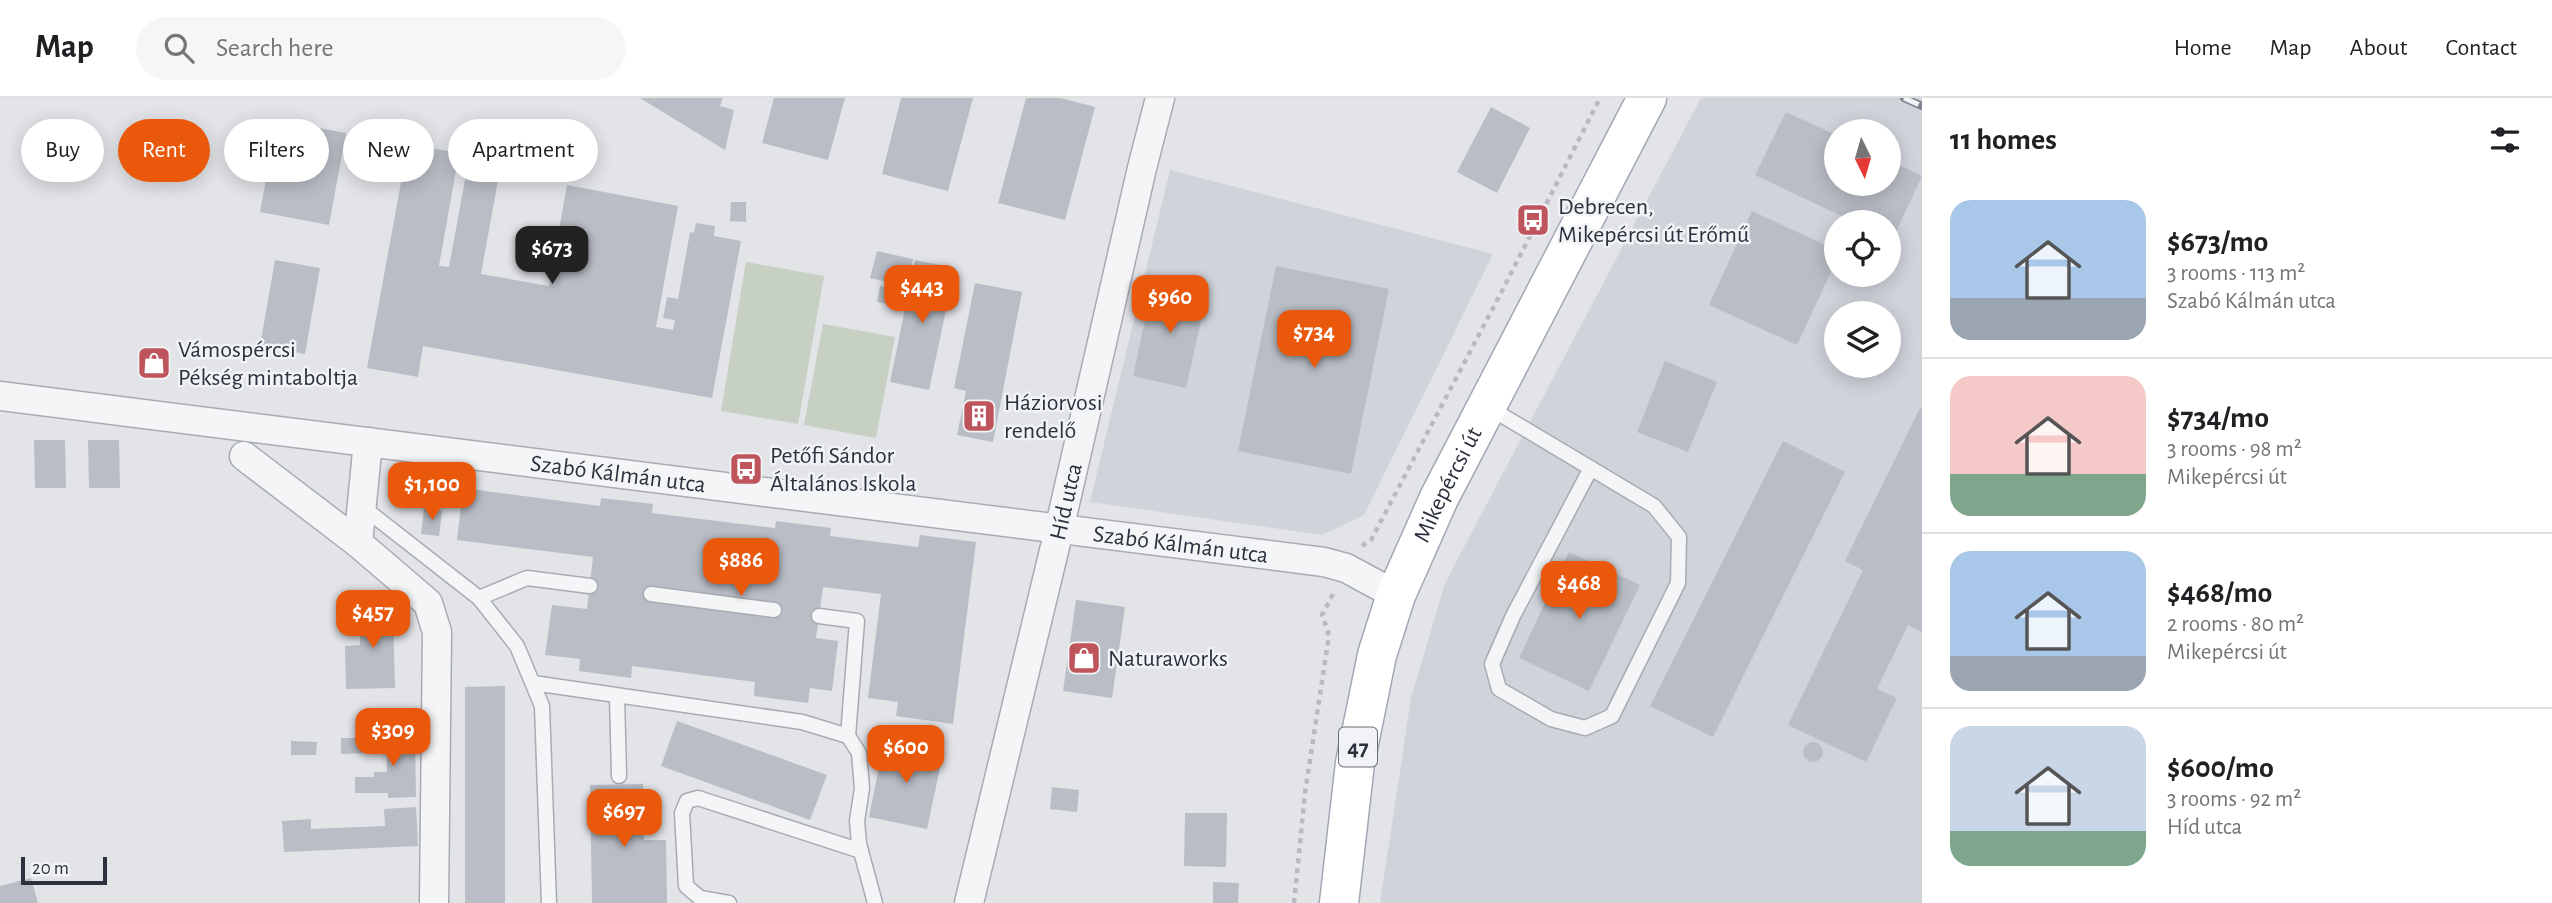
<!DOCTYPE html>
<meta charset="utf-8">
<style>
:root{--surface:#fff;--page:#f6f6f6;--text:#202124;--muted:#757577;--line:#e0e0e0;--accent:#ea580c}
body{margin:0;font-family:"Alegreya Sans",sans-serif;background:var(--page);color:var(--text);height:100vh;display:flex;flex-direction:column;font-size:26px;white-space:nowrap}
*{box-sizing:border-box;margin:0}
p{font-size:23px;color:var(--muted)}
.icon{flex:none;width:38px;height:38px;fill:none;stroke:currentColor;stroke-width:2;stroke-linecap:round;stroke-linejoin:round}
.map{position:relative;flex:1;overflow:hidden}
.details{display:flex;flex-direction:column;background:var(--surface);width:630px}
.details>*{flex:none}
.top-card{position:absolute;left:21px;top:21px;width:665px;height:63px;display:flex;gap:14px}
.needle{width:46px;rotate:175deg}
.controls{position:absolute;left:1824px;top:21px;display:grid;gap:14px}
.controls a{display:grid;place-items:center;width:77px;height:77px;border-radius:50%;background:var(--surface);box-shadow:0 4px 18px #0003;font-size:35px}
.scale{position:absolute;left:21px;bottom:18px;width:86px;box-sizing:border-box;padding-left:7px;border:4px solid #2c313e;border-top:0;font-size:19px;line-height:24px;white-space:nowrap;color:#2c313e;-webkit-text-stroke:5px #f1f3f6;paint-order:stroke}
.price{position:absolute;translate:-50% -60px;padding:0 16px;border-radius:14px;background:var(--accent);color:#fff;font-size:23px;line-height:46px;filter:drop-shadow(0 2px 4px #0008)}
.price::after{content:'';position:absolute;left:50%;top:42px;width:21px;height:16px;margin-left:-10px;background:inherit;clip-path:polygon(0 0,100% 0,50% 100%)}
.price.on{background:#222;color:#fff}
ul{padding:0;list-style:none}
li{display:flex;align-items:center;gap:21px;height:175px;padding:0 28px}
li+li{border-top:2px solid var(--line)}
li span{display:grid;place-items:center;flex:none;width:196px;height:140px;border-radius:21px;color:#555}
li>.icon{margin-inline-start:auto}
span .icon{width:84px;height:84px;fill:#fffc;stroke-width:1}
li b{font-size:30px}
h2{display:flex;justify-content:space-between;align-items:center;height:84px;padding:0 28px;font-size:30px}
.tag{padding:0 24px;border-radius:32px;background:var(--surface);box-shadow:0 4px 18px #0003;font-size:24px;line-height:63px}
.tag.on{background:var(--accent);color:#fff}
header{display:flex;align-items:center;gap:42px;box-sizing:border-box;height:98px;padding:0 35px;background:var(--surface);border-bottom:2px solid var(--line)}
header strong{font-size:33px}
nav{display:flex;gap:38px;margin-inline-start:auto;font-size:24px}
.search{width:490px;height:63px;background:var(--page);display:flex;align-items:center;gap:18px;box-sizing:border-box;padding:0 24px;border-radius:38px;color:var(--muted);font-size:26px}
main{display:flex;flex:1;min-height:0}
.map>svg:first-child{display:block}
</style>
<header>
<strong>Map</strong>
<div class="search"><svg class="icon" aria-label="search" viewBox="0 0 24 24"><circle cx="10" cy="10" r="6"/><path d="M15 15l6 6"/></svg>Search here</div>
<nav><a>Home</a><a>Map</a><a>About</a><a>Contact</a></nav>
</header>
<main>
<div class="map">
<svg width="1922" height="805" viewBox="0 0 1922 805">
<rect width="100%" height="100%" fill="#e2e4e8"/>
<!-- built -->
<g fill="#d0d3da" fill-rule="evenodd">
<path d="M1701,0H1922V805H1380L1411,600L1445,485ZM1836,33H1888V86H1836ZM1836,124H1888V177H1836ZM1836,215H1888V268H1836Z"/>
<path d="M1170,72L1493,156L1364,417L1322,437L1090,404Z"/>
</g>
<!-- green -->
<g fill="#c6d1c4">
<path d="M746,164L824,178L798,326L721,313Z"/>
<path d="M823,226L895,239L876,340L804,327Z"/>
</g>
<!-- building -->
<g fill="#b9bdc5">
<path d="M640,0H723L720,8L734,12L725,52Z"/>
<path d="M774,0H845L828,62L762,45Z"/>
<path d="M901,0H973L948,93L882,76Z"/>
<path d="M1026,0H1061L1095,9L1065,122L998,105Z"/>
<path d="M1491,9L1530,30L1497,95L1457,74Z"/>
<path d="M1786,14L1836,37V86H1888V62L1922,78L1892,142L1888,140V124H1854L1755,77Z"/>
<path d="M277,22L346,35L329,127L260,114Z"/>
<path d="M408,46L459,55L439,168L449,169L469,60L501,66L481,176L549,188L567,87L678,108L656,229L673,232L675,222L663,220L667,199L678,201L690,134L694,135L696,125L715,128L714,138L741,143L712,300L423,248L418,279L367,270Z"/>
<path d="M731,104H746V124L730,123Z"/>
<path d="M1752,113L1836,152V163L1797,247L1709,207Z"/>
<path d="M877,153L913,161L906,188L870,180Z"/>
<path d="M275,162L320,170L305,256L260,248Z"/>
<path d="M915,162L955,170L929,292L890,284Z"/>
<path d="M1276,168L1389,191L1351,376L1238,353Z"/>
<path d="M975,185L1022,194L993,344L957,337L966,293L954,290Z"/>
<path d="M1153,185L1207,196L1186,290L1133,278Z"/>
<path d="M880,188L901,193L898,208L877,204Z"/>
<path d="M1665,263L1717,284L1688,354L1637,334Z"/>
<path d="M1920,310L1922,311V534L1908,527L1877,591L1897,600L1866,664L1788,627L1863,472L1845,463Z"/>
<path d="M34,342H65L66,390H35Z"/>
<path d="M88,342H119L120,390H89Z"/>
<path d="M1783,343L1845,374L1713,639L1650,608Z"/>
<path d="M463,390L600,408L601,400L653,406L652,415L775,430L776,423L831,430L830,438L918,449L920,437L976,444L953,626L896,618L898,604L868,600L881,496L823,489L816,540L838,543L832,593L810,590L808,605L754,598L755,584L632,568L631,580L579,573L580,561L545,557L552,507L587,511L593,459L457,442Z"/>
<path d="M424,411L442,413L439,438L421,436Z"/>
<path d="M1569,454L1640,487L1589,593L1519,560Z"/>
<path d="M376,497L393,516L395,590L346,591L345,548L360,547V516Z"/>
<path d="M1076,502L1125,509L1112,600L1063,593Z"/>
<path d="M505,588V805H465V589Z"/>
<path d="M677,623L827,677L810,722L661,668Z"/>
<path d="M415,635L416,699L388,700V695H355V679H374V674H387V652H374V636Z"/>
<path d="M341,640H368V655L341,656Z"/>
<path d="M291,643L317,644L316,657H291Z"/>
<path d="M884,644L943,656L927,731L869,719Z"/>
<circle cx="1813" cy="654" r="10"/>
<path d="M643,686L644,742H666L667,805H592L590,687Z"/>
<path d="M1052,689L1079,692L1077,714L1050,711Z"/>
<path d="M416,709L418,748L284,754L282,723L311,721V731L385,728L384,711Z"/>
<path d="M1185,715H1227L1226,769L1184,768Z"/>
<path d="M31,780L38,805H0V788Z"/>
<path d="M1213,784L1239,785L1238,805H1213Z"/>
</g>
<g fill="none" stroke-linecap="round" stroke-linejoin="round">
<defs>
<g id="lane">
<path d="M1488,309L1654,408L1679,439L1678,485L1612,618L1585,630L1551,621L1499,591L1492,566L1513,518L1591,370"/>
<path d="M360,407L479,500L517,548L542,608L549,805"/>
<path d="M651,496L774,512"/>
<path d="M479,500L527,480L590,488"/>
<path d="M819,518L857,523L848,638"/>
<path d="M533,585L802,624L848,638L859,655L862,690L857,723L859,746L875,805"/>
<path d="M617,598L619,678"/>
<path d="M729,805L700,800L686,788L682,715L687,703L698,700L861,753"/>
</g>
<g id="street">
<path id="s1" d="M0,298L1324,464L1346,470L1396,497"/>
<path d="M368,344L358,445L428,505L437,534L434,805"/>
<path d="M244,358L358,445"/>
<path id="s2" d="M969,805L1059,432L1142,70L1160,0"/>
</g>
<g id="primary">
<path id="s3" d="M1339,805L1355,665L1377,557L1396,497L1439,400L1647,0"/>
</g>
</defs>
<!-- lane casing -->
<use href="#lane" stroke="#a8abb2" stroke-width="17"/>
<!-- street casing -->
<use href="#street" stroke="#a8abb2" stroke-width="31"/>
<!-- primary casing -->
<use href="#primary" stroke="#a2a8b3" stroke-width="41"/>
<!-- path -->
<g stroke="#b8bac0" stroke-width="4.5" stroke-dasharray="5 5" stroke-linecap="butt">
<path d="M1362,448L1371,442L1502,193L1600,0"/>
<path d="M1294,805L1305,695L1328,544V533L1322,517L1334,494"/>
</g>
<!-- lane -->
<use href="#lane" stroke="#f4f5f7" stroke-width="14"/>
<!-- street -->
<use href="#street" stroke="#f4f5f7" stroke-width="28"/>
<!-- primary -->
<use href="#primary" stroke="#fff" stroke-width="38"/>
<defs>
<path id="rail" d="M1904,0L1922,8"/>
</defs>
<!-- rail casing -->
<use href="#rail" stroke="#7d8390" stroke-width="8"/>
<!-- rail -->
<use href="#rail" stroke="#f1f3f6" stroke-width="5" stroke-dasharray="16" stroke-linecap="butt"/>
</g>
<!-- icons -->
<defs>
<symbol id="bus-square" viewBox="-11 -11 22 22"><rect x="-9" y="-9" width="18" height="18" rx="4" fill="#bf555c" stroke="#f1f3f6"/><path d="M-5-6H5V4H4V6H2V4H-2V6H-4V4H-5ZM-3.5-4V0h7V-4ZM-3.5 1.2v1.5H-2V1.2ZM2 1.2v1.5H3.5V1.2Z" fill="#fff"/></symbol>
<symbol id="shop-square" viewBox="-11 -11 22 22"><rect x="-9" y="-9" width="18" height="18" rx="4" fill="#bf555c" stroke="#f1f3f6"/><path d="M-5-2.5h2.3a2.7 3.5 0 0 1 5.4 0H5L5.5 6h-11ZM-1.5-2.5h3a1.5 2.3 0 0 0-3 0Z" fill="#fff"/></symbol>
<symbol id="building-square" viewBox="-11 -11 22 22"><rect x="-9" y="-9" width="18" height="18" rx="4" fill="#bf555c" stroke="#f1f3f6"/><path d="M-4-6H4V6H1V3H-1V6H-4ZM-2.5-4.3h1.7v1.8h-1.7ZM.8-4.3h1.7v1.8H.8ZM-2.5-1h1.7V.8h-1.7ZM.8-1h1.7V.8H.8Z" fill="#fff"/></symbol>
</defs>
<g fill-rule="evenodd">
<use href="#bus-square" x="1514" y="103" width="38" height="38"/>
<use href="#shop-square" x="135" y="246" width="38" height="38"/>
<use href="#building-square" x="960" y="299" width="38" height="38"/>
<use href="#bus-square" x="727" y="352" width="38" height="38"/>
<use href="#shop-square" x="1065" y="541" width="38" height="38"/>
</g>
<g text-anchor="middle" stroke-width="5" stroke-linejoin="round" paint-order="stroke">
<!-- shield labels -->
<rect fill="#f1f3f6" stroke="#676b75" stroke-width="2" x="1339" y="629.5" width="38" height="39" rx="5"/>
<g font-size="23" font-weight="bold" fill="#2c313e">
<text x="1358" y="657">47</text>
</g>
<!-- poi labels -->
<g font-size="24" fill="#2c313e" stroke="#f1f3f6" text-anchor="start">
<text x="1558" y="116">Debrecen,<tspan x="1558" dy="28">Mikepércsi út Erőmű</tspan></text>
<text x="178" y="259">Vámospércsi<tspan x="178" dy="28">Pékség mintaboltja</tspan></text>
<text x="1004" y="312">Háziorvosi<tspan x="1004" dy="28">rendelő</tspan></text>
<text x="770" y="365">Petőfi Sándor<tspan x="770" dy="28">Általános Iskola</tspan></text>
<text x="1108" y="568">Naturaworks</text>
</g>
<!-- street labels -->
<g font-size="24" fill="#2c313e" stroke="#f1f3f6">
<text dy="8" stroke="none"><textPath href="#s1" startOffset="623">Szabó Kálmán utca</textPath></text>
<text dy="8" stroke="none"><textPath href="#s3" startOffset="436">Mikepércsi út</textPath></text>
<text dy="8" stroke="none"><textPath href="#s2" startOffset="413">Híd utca</textPath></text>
<text dy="8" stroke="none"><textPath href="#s1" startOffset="1190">Szabó Kálmán utca</textPath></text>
</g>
</g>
</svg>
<div class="controls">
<a><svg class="needle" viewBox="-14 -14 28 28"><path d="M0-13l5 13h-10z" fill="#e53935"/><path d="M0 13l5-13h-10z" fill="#757577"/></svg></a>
<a><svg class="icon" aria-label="locate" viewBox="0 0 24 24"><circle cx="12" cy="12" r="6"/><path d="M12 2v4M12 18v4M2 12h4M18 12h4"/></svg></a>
<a><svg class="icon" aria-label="layers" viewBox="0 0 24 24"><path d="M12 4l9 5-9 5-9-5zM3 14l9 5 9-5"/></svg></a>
</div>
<div class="scale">20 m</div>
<b class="price on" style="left:552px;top:188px">$673</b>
<b class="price" style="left:922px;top:227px">$443</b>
<b class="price" style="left:1170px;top:237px">$960</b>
<b class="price" style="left:1314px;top:272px">$734</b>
<b class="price" style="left:432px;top:424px">$1,100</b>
<b class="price" style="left:741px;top:500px">$886</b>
<b class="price" style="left:1579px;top:523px">$468</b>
<b class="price" style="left:373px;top:552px">$457</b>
<b class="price" style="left:393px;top:670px">$309</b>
<b class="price" style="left:906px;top:687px">$600</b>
<b class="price" style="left:624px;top:751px">$697</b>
<div class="top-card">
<a class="tag">Buy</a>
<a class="tag on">Rent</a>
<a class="tag">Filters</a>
<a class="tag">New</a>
<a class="tag">Apartment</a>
</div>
</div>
<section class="details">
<h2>11 homes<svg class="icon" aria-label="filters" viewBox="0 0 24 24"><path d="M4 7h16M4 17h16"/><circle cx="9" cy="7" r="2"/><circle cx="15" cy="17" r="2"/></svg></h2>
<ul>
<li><span style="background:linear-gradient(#a9c7e8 70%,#9aa5b1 0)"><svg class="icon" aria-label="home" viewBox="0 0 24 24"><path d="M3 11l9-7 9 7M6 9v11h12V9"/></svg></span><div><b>$673/mo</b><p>3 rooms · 113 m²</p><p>Szabó Kálmán utca</p></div></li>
<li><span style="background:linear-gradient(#f6c9c9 70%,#7fa58c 0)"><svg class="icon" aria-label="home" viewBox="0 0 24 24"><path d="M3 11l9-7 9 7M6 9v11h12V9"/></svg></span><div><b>$734/mo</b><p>3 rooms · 98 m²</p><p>Mikepércsi út</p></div></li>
<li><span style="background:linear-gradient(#a9c7e8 75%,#9aa5b1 0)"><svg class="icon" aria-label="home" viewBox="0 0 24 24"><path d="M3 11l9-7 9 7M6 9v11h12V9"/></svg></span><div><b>$468/mo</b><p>2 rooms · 80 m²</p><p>Mikepércsi út</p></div></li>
<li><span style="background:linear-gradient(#c9d6e8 75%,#7fa58c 0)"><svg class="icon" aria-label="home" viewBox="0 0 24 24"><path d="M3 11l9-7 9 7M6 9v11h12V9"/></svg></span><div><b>$600/mo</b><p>3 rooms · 92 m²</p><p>Híd utca</p></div></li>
</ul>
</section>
</main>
